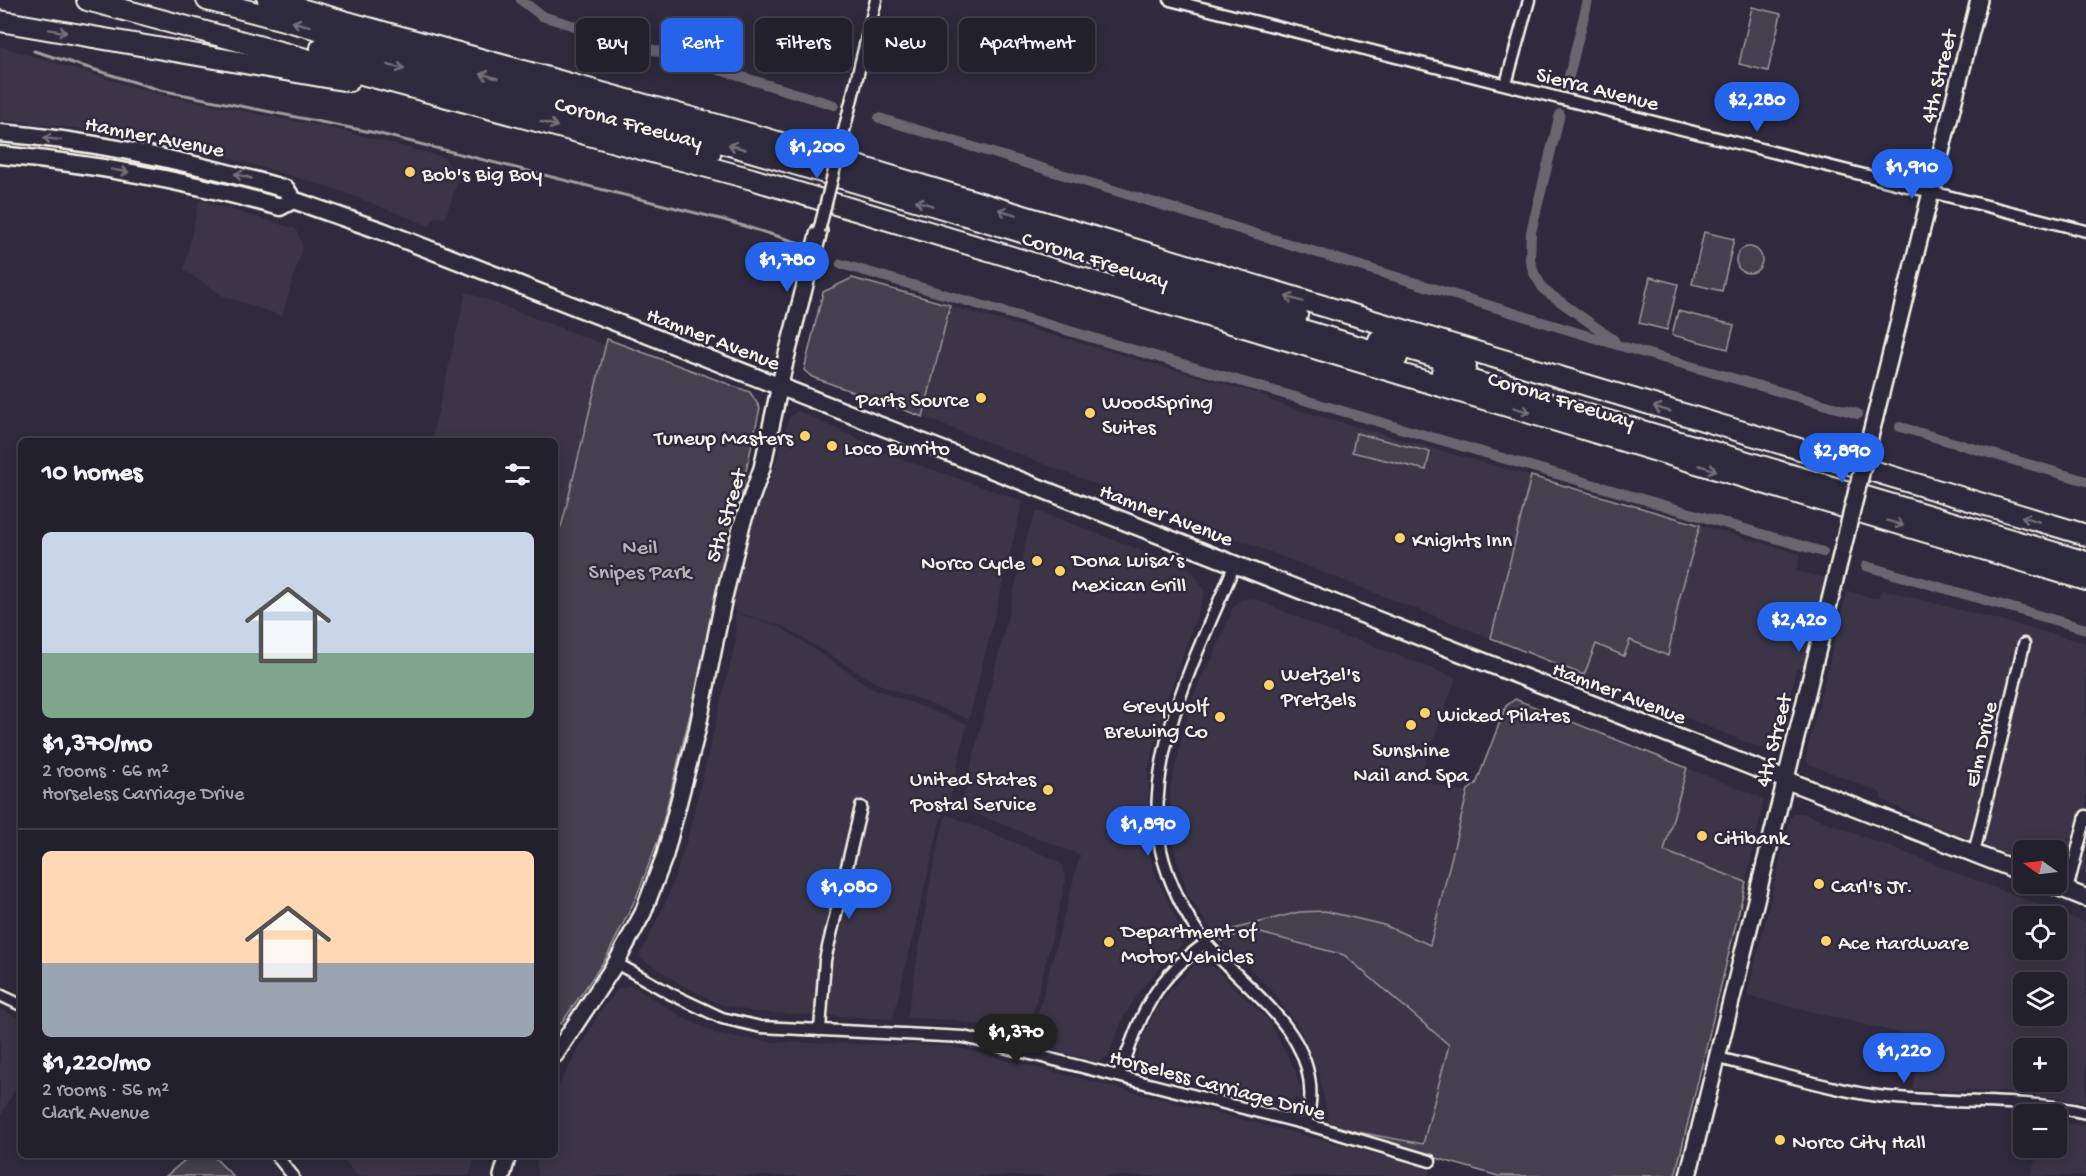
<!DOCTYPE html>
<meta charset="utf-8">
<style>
:root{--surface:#23202e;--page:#2f2d3a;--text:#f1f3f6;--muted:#a3a3aa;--line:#403e4a;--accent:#2563eb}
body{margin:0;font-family:"Gochi Hand",sans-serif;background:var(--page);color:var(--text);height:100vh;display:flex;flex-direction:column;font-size:22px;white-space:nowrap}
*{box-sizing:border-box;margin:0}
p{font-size:20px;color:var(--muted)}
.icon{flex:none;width:33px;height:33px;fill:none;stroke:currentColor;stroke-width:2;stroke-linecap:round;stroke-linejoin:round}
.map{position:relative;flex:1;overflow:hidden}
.details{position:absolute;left:18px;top:438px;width:540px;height:720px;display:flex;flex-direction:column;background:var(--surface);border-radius:9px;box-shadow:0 3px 15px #0003,0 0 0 2px var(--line)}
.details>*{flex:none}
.hud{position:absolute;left:576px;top:18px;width:570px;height:54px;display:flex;gap:12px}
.needle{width:39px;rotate:284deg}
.tools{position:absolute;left:2013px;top:840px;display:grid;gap:12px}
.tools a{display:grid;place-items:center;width:54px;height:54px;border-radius:9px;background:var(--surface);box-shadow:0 3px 15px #0003,0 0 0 2px var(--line);font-size:30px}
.price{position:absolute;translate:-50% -51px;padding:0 14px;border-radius:21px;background:var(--accent);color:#fff;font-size:20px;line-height:39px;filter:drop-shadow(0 2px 3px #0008)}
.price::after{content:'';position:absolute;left:50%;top:36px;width:18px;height:14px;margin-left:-9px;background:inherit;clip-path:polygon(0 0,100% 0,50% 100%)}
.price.active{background:#222;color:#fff}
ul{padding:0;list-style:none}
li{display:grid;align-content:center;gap:12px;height:318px;padding:0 24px}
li+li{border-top:2px solid var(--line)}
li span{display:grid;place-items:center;height:186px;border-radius:9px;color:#555}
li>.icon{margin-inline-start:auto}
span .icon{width:108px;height:108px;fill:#fffc;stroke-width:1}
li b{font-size:26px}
h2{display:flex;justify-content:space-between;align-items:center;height:72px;padding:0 24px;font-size:26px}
.tag{padding:0 21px;border-radius:9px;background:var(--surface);box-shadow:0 3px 15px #0003,0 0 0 2px var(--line);font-size:21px;line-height:54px}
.tag.active{background:var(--accent);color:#fff}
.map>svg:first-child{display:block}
</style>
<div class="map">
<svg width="2086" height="1176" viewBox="0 0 2086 1176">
<rect width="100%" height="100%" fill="#2f2a3d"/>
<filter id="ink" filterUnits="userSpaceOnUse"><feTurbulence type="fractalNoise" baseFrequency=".0167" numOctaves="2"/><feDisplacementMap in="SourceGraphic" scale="12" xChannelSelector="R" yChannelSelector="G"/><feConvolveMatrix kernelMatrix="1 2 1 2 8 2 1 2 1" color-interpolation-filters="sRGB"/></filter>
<g filter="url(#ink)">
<!-- built -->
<g fill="#3b3647" fill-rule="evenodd">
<path d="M0,46L157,94L335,129L444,157L458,181L445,218L434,217L430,226L335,189L220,155L124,133L0,120Z"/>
<path d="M199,200L296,229L303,246L282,316L223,296L184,270Z"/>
<path d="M466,292L605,345L563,520L555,543V441H431Z"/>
<path d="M950,306L1266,396L1270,400L1301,411L1531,476L1491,638L923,417Z"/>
<path d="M798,411L874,446L873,449L1023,501L969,719L876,683L783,626L735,612L733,599L750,530L770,481L789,417Z"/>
<path d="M1039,511L1192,570L1205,592L1165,706L1148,770L1149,849L1154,872L1183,933L1181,945L1144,985L1124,1016L1109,1055L1098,1062L1030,1044L1080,855L961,808L1028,533L1036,512Z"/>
<path d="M1700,525L1801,554L1796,571L1826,578L1804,667L1796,669L1781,741L1762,749L1584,675L1596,644L1630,640L1667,656L1679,600Z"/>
<path d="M1881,589L2086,643V873L2057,861L2056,850H2024L2023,860L1934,825L1881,799V793L1807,763L1806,755L1847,591L1878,599Z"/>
<path d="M1241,599H1256L1345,638H1354L1456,678L1419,779L1461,792L1468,790L1430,945L1299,912L1214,934L1188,895L1173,846L1170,789L1190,705L1202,676L1212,660L1233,607Z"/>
<path d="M735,613L781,627L870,687L967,724L948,808L941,818L893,1019L754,1012L720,1004L682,985L639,957L668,897L687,840L736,640Z"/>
<path d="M1687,768L1758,796L1764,800L1746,882L1664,851Z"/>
<path d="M1794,813H1803L2086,923V1102L2004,1092L1912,1089L1924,1039L1747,996L1790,819ZM2024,916H2056V950H2024ZM2024,982H2056V1016H2024ZM2024,1048H2056V1082H2024Z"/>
<path d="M946,814L1056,860L1063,866L1066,880L1027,1038L956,1020L907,1018L932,872Z"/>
<path d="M1249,930L1344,955L1449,1045L1423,1144L1330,1127L1319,1074L1300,1029L1272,991L1222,941Z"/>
<path d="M1195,965L1213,966L1269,1021L1296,1072L1301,1092L1300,1101L1297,1098L1287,1102L1136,1066L1139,1045L1157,1007L1173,987Z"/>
<path d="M631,985L684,1018L720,1035L772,1042L950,1046L1359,1149L1430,1170L1429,1176H538L536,1155H555V1092L599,1013L618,989Z"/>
<path d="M0,1009L21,1019V1078L0,1117Z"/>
<path d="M2057,1121L2086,1127V1176H2031L2038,1148H2056Z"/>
<path d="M339,1155H476L469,1176H357Z"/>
</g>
<!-- green -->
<g fill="#454050" stroke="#9c989c" stroke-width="1.5">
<path d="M1752,7L1781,14L1768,71L1739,64Z"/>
<path d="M1704,232L1734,239L1722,291L1692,284Z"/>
<circle cx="1749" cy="260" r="13"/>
<path d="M1650,277L1678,284L1667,330L1639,323Z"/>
<path d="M852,278L950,305L923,417L812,377L804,370L823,292Z"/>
<path d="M1678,311L1734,325L1728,349L1672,335Z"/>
<path d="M607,339L750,392L760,408L706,651L659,838L636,898L606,958L561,1024L555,1023V543L563,520Z"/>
<path d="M1356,433L1430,452L1426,470L1352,452Z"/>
<path d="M1531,476L1700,525L1679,600L1668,656L1630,640L1624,656L1596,644L1584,675L1491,638Z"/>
<path d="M1515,699L1687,768L1664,851L1746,882L1675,1176H1498L1330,1127L1423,1144L1449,1045L1344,955L1249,930L1222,941L1214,934L1299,912L1325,911L1384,925L1430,945L1468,790L1476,784L1506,706Z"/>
<path d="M191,1155H212L233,1176H166Z"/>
</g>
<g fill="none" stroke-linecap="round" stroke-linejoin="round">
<!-- stream -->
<path stroke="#a19ea0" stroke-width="3" d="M34,51L160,90L376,133L724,220L800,243"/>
<!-- canal -->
<g stroke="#6a6670" stroke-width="10">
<path d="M521,0L542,16L834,105"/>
<path d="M1566,88L1588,0"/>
<path d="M1560,114L1531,232L1530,260L1534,273L1544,290L1614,340"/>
<path d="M879,118L1624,347L1858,414"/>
<path d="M841,264L1823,552"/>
<path d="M1900,427L2086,481"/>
<path d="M1866,566L2086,629"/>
</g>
<defs>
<g id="street">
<path d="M1170,0L2086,231"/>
<path d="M1506,84L1529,0"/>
<path d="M843,135L876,0"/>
<path d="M1235,564C1200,649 1142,756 1161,850C1167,879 1188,922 1207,944C1253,997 1330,1041 1306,1124"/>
<path d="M1974,853L2024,644"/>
<path d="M2067,890L2086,816"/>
<path d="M616,963L671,994L722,1018L761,1027L964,1037L1306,1124L1430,1161"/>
<path d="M0,995L21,1005"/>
<path d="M820,1030L825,960L861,807"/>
<path d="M1718,1058C1769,1070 1820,1087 1871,1095C1942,1106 2015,1096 2086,1113"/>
<path d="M1119,1076C1141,1016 1151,981 1206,943"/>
<path d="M276,1155L293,1176"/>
</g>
<g id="secondary">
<path d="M1869,441L1979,0"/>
<path d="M555,1055L616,963L643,913L665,855L697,731L724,597L742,524L762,468L785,362L819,231"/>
<path d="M502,1176L508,1155"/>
<path d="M1688,1176L1846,535"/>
</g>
<g id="primary">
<path d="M0,133C98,141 192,162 286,189L293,200"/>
<path d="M0,155C95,164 188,181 280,207L293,200L382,231L2024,873"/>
<path d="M2051,884L2086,898"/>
</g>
<g id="highway">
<path d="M87,0L752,179L2086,580"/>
<path d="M207,0C573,94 935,206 1297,315"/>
<path d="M268,0L764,138L2086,535"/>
<path d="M0,21L349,81"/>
<path d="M321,48L527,101L710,154"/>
<path d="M1123,277L1397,358"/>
<path d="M1379,340L1466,366"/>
<path d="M1442,372L2086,562"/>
</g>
</defs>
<!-- street casing -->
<use href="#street" stroke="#f4f1e8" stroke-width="15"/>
<!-- secondary casing -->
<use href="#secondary" stroke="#f4f1e8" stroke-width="20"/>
<!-- primary casing -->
<use href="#primary" stroke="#f4f1e8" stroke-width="21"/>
<!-- highway casing -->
<use href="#highway" stroke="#f4f1e8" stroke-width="24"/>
<!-- street -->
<use href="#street" stroke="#2f2a3d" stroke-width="10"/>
<!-- secondary -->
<use href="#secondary" stroke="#2f2a3d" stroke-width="15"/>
<!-- primary -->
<use href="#primary" stroke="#2f2a3d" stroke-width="16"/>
<!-- highway -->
<use href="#highway" stroke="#2f2a3d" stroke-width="20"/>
<defs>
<path id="street-bridge" d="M819,231L843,135"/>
<path id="secondary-bridge" d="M1846,535L1869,441"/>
</defs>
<!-- street-bridge casing -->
<use href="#street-bridge" stroke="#f4f1e8" stroke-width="15" stroke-linecap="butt"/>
<!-- secondary-bridge casing -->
<use href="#secondary-bridge" stroke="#f4f1e8" stroke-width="20" stroke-linecap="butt"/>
<!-- street-bridge -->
<use href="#street-bridge" stroke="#2f2a3d" stroke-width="10"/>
<!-- secondary-bridge -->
<use href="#secondary-bridge" stroke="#2f2a3d" stroke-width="15"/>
</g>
<!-- one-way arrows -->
<defs><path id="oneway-shaft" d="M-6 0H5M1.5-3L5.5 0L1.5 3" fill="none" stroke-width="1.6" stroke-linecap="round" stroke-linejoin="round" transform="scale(1.5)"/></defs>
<g stroke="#747079">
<use href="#oneway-shaft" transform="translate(301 24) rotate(-166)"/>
<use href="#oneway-shaft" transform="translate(58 31) rotate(10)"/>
<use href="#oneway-shaft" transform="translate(396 67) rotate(14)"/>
<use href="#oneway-shaft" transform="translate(489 76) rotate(-164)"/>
<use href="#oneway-shaft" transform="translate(549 124) rotate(15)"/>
<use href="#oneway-shaft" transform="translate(52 139) rotate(-173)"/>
<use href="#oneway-shaft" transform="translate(737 147) rotate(-164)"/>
<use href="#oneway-shaft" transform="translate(120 171) rotate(10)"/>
<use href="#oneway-shaft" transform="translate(243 176) rotate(-164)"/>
<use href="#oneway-shaft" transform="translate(924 203) rotate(-163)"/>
<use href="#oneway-shaft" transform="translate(1007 212) rotate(-163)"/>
<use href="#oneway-shaft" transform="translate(1294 299) rotate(-163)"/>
<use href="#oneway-shaft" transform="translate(1662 409) rotate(-163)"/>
<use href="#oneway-shaft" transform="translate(1522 410) rotate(17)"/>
<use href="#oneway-shaft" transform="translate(1708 468) rotate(17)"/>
<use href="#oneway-shaft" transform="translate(2030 519) rotate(-163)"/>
<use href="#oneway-shaft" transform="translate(1895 523) rotate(17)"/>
</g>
</g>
<!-- markers -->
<g fill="#ffd166" stroke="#2f2a3d" stroke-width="2">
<circle cx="410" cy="172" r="6"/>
<circle cx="981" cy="398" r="6"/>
<circle cx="1090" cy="413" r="6"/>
<circle cx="805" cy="436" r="6"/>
<circle cx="832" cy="446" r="6"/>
<circle cx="1400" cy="538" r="6"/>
<circle cx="1037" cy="561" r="6"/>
<circle cx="1060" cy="571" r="6"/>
<circle cx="1269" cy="685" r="6"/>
<circle cx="1425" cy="713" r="6"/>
<circle cx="1220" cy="717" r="6"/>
<circle cx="1411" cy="725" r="6"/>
<circle cx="1048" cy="790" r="6"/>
<circle cx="1702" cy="836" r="6"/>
<circle cx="1819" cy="884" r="6"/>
<circle cx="1826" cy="941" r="6"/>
<circle cx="1109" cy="942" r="6"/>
<circle cx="1780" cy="1140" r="6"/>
</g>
<g text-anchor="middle" stroke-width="5" stroke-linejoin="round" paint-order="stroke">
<!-- street labels -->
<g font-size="22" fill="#f4f1e8" stroke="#2f2a3d">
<text transform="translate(1937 76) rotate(-76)" y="8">4th Street</text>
<text transform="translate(1598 87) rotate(14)" y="8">Sierra Avenue</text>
<text transform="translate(629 121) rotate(15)" y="8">Corona Freeway</text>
<text transform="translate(155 135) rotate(11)" y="8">Hamner Avenue</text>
<text transform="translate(1096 258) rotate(17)" y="8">Corona Freeway</text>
<text transform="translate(714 337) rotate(21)" y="8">Hamner Avenue</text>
<text transform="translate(1562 398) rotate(17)" y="8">Corona Freeway</text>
<text transform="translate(1167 513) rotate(21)" y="8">Hamner Avenue</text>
<text transform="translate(724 515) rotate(-73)" y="8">5th Street</text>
<text transform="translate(1620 691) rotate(21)" y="8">Hamner Avenue</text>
<text transform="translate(1772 740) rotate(-76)" y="8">4th Street</text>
<text transform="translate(1979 744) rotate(-77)" y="8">Elm Drive</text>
<text transform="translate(1218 1083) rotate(15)" y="8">Horseless Carriage Drive</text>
</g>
<!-- poi labels -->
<g font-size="22" fill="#f4f1e8" stroke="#2f2a3d" text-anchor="start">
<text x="422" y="180">Bob's Big Boy</text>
<text x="969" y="406" text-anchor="end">Parts Source</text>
<text x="1102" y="408">WoodSpring<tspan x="1102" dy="25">Suites</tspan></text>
<text x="793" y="444" text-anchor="end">Tuneup Masters</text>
<text x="844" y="454">Loco Burrito</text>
<text x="1412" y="546">Knights Inn</text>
<text x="1072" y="566">Dona Luisa’s<tspan x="1072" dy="25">Mexican Grill</tspan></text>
<text x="1025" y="569" text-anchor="end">Norco Cycle</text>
<text x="1281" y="680">Wetzel's<tspan x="1281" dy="25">Pretzels</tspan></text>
<text x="1208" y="712" text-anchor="end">GreyWolf<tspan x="1208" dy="25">Brewing Co</tspan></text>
<text x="1437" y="721">Wicked Pilates</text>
<text x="1411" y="756" text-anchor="middle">Sunshine<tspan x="1411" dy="25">Nail and Spa</tspan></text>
<text x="1036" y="785" text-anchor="end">United States<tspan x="1036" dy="25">Postal Service</tspan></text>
<text x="1714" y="844">Citibank</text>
<text x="1831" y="892">Carl's Jr.</text>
<text x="1121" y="937">Department of<tspan x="1121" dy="25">Motor Vehicles</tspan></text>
<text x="1838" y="949">Ace Hardware</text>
<text x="1792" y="1148">Norco City Hall</text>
</g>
<!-- park labels -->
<g font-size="22" fill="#b7b3b3" stroke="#2f2a3d">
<text x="640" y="553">Neil<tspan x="640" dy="25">Snipes Park</tspan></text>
</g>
</g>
</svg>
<div class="tools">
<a><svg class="needle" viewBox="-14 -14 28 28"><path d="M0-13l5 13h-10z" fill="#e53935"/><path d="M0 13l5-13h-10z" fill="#a3a3aa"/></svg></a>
<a><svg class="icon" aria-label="locate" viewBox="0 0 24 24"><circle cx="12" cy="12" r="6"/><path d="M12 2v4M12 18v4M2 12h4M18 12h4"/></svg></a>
<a><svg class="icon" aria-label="layers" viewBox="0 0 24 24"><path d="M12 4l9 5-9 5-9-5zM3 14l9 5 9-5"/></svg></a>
<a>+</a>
<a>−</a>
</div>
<b class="price" style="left:1757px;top:133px">$2,280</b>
<b class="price" style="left:817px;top:180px">$1,200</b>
<b class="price" style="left:1912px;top:200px">$1,910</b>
<b class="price" style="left:787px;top:293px">$1,780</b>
<b class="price" style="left:1842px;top:484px">$2,890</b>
<b class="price" style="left:1799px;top:653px">$2,420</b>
<b class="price" style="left:1148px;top:857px">$1,890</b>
<b class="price" style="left:849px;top:920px">$1,080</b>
<b class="price active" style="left:1016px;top:1065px">$1,370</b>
<b class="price" style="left:1904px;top:1084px">$1,220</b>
<div class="hud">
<a class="tag">Buy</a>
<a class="tag active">Rent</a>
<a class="tag">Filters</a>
<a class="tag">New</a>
<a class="tag">Apartment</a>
</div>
<section class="details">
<h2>10 homes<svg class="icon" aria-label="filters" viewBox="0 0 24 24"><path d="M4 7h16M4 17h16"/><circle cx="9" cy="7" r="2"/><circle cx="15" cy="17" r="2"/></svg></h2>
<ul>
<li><span style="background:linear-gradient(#c9d6e8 65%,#7fa58c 0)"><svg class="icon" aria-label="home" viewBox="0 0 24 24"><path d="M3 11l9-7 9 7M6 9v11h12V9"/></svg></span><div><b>$1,370/mo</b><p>2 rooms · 66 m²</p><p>Horseless Carriage Drive</p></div></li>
<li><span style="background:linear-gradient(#ffd9b3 60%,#9aa5b1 0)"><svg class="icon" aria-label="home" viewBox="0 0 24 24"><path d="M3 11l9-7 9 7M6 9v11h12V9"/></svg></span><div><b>$1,220/mo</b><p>2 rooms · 56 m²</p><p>Clark Avenue</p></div></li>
</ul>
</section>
</div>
